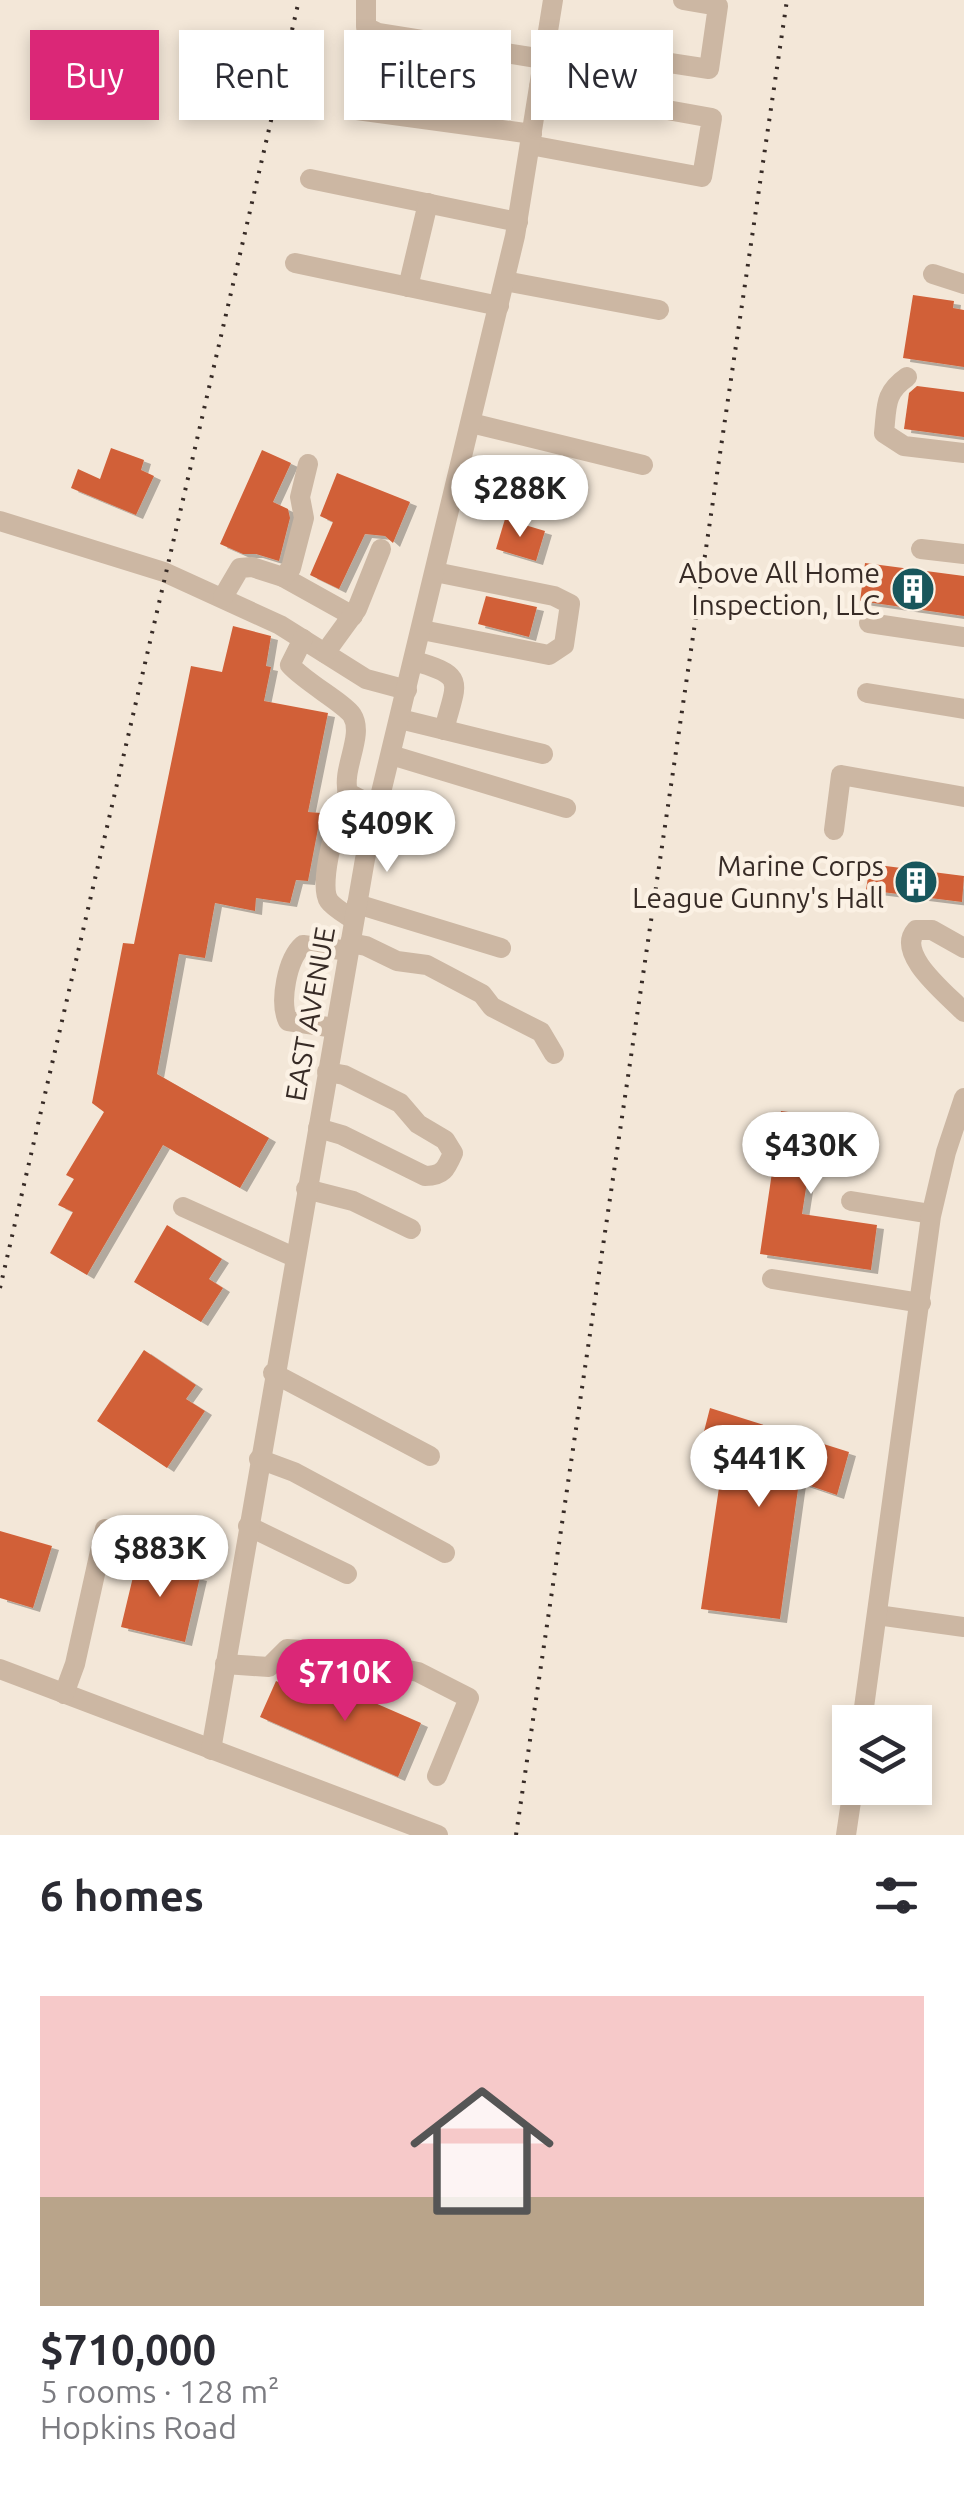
<!DOCTYPE html>
<meta charset="utf-8">
<style>
:root{--surface:#fff;--page:#f7f7f7;--text:#2b2b33;--muted:#7c7c81;--line:#e1e1e2;--accent:#db2777}
body{margin:0;font-family:Ubuntu,sans-serif;background:var(--page);color:var(--text);height:100vh;display:flex;flex-direction:column;font-size:38px;white-space:nowrap}
*{box-sizing:border-box;margin:0}
p{font-size:32px;color:var(--muted)}
.icon{flex:none;width:55px;height:55px;fill:none;stroke:currentColor;stroke-width:2;stroke-linecap:round;stroke-linejoin:round}
.map{position:relative;height:1835px;overflow:hidden}
.panel{display:flex;flex-direction:column;background:var(--surface);flex:1}
.panel>*{flex:none}
.top-card{position:absolute;left:30px;top:30px;width:905px;height:90px;display:flex;gap:20px}
.tools{position:absolute;left:832px;top:1705px;display:grid;gap:20px}
.tools a{display:grid;place-items:center;width:100px;height:100px;border-radius:0px;background:var(--surface);box-shadow:0 5px 15px #0003;font-size:50px}
.price{position:absolute;translate:-50% -85px;padding:0 22px;border-radius:35px;background:#fff;color:#222;font-size:32px;line-height:65px;filter:drop-shadow(0 2px 5px #0008)}
.price::after{content:'';position:absolute;left:50%;top:60px;width:30px;height:22px;margin-left:-15px;background:inherit;clip-path:polygon(0 0,100% 0,50% 100%)}
.price.selected{background:var(--accent);color:#fff}
ul{padding:0;list-style:none}
li{display:grid;align-content:center;gap:20px;height:530px;padding:0 40px}
li+li{border-top:2px solid var(--line)}
li span{display:grid;place-items:center;height:310px;border-radius:0px;color:#555}
li>.icon{margin-inline-start:auto}
span .icon{width:180px;height:180px;fill:#fffc;stroke-width:1}
li b{font-size:42px}
h2{display:flex;justify-content:space-between;align-items:center;height:120px;padding:0 40px;font-size:42px}
.tag{padding:0 35px;border-radius:0px;background:var(--surface);box-shadow:0 5px 15px #0003;font-size:35px;line-height:90px}
.tag.selected{background:var(--accent);color:#fff}
.map>svg:first-child{display:block}
</style>
<div class="map">
<svg width="964" height="1835" viewBox="0 0 964 1835">
<defs>
<filter id="shadow"><feDropShadow dx="7" dy="4" stdDeviation="0" flood-color="#0004"/></filter>
</defs>
<rect width="100%" height="100%" fill="#f3e7d8"/>
<!-- building -->
<g fill="#d16038" filter="url(#shadow)">
<path d="M913,295L954,301L953,308L964,310V367L903,358Z"/>
<path d="M917,386L964,392V437L904,429L909,393Z"/>
<path d="M111,448L144,460L141,470L154,476L136,515L71,488L78,469L100,479Z"/>
<path d="M262,450L291,463L273,502L288,509L290,518L279,561L256,554H243L220,544Z"/>
<path d="M337,473L410,502L393,543L385,536L365,534L339,589L310,575L333,522L320,516Z"/>
<path d="M505,519L545,531L536,561L496,549Z"/>
<path d="M865,563L964,576V616L860,601Z"/>
<path d="M486,596L537,607L529,637L478,624Z"/>
<path d="M233,626L271,636L266,666L271,667L264,701L328,713L308,812L321,813L308,881L296,880L290,903L256,898L255,911L215,903L205,958L179,954L157,1074L269,1138L240,1188L163,1145L87,1275L50,1253L73,1212L58,1205L74,1179L66,1175L104,1112L92,1103L123,943L134,944L191,666L222,672Z"/>
<path d="M870,864L964,876L962,902L866,890Z"/>
<path d="M781,1111L855,1121L849,1161L811,1156L802,1214L877,1225L871,1270L760,1254Z"/>
<path d="M167,1225L222,1259L209,1279L223,1288L201,1322L134,1282Z"/>
<path d="M144,1350L196,1385L186,1399L205,1411L167,1468L97,1421Z"/>
<path d="M710,1408L849,1452L837,1495L799,1482L780,1619L701,1609L724,1454L700,1447Z"/>
<path d="M0,1531L52,1546L33,1608L0,1598Z"/>
<path d="M138,1556L168,1562L166,1569L200,1577L185,1642L121,1627Z"/>
<path d="M320,1679L421,1723L398,1777L260,1717L276,1681L312,1697Z"/>
</g>
<g fill="none" stroke-linecap="round" stroke-linejoin="round">
<!-- minor -->
<g stroke="#ccb7a3" stroke-width="20">
<path d="M366,0V27L378,33L543,59"/>
<path d="M546,44L709,69L718,6L683,0"/>
<path d="M357,110L532,134"/>
<path d="M530,145L702,177L712,118L539,87"/>
<path d="M310,179L518,222"/>
<path d="M295,263L499,306"/>
<path d="M933,274L964,284"/>
<path d="M505,281L659,310"/>
<path d="M408,287L428,203"/>
<path d="M907,377C884,393 887,406 884,433L904,446L964,453"/>
<path d="M471,423L643,465"/>
<path d="M0,521L164,572L280,625L366,679L407,690"/>
<path d="M921,549L964,554"/>
<path d="M283,577L353,616"/>
<path d="M223,597L240,568L252,567L283,577L291,568L304,518L300,497L308,464"/>
<path d="M869,623L964,637"/>
<path d="M422,630L549,655L564,645L570,604L554,596L435,572"/>
<path d="M303,639L290,665C305,682 344,703 352,715C365,735 341,769 348,793L377,808"/>
<path d="M325,653L357,609L381,549"/>
<path d="M414,661C468,676 456,682 444,730"/>
<path d="M867,693L964,709"/>
<path d="M400,719L543,754"/>
<path d="M391,755L566,808"/>
<path d="M348,793C339,811 317,884 329,901C334,908 347,915 354,920"/>
<path d="M834,830L841,775L964,797"/>
<path d="M357,904L501,948"/>
<path d="M350,943L366,946L397,961L427,965L482,994L492,1007L541,1032L554,1054"/>
<path d="M964,948L932,930H916C895,954 947,994 964,1012"/>
<path d="M335,1028L288,1021C279,1002 287,959 303,945L349,951"/>
<path d="M318,1128L342,1135L425,1176C443,1176 446,1169 453,1153L445,1140L418,1124L400,1103L344,1075L327,1072"/>
<path d="M306,1189L353,1201L411,1229"/>
<path d="M851,1201L931,1214"/>
<path d="M183,1207L294,1257"/>
<path d="M772,1279L921,1303"/>
<path d="M273,1373L430,1456"/>
<path d="M259,1459L294,1472L445,1553"/>
<path d="M248,1526L347,1574"/>
<path d="M877,1615L964,1627"/>
<path d="M225,1664L269,1667L287,1649L315,1651L418,1672L469,1698L437,1776"/>
<path d="M0,1669L438,1835"/>
<path d="M64,1694L75,1664L105,1529"/>
<path d="M862,1722L931,1216L946,1152L964,1098"/>
<path d="M211,1750L365,859L515,236L553,0"/>
<path d="M846,1835L853,1788"/>
</g>
<!-- rail -->
<g stroke="#372b26" stroke-width="4" stroke-dasharray="2.5 8" stroke-linecap="butt">
<path d="M0,1288L299,0"/>
<path d="M516,1835L787,0"/>
</g>
</g>
<!-- icons -->
<defs>
<symbol id="building-disc" viewBox="-11 -11 22 22"><circle r="9.5" fill="#18565c" stroke="#fbf1e4"/><path d="M-4-6H4V6H1V3H-1V6H-4ZM-2.5-4.3h1.7v1.8h-1.7ZM.8-4.3h1.7v1.8H.8ZM-2.5-1h1.7V.8h-1.7ZM.8-1h1.7V.8H.8Z" fill="#fff"/></symbol>
</defs>
<g fill-rule="evenodd">
<use href="#building-disc" x="888" y="564" width="50" height="50"/>
<use href="#building-disc" x="891" y="857" width="50" height="50"/>
</g>
<g text-anchor="middle" stroke-width="9" stroke-linejoin="round" paint-order="stroke">
<!-- poi labels -->
<g font-size="28" fill="#372b26" stroke="#fbf1e4" text-anchor="end">
<text x="880" y="583">Above All Home<tspan x="880" dy="32">Inspection, LLC</tspan></text>
<text x="884" y="876">Marine Corps<tspan x="884" dy="32">League Gunny's Hall</tspan></text>
</g>
<!-- street labels -->
<g font-size="28" fill="#372b26" stroke="#fbf1e4">
<text transform="translate(310 1014) rotate(-80)" y="10">EAST AVENUE</text>
</g>
</g>
</svg>
<div class="tools">
<a><svg class="icon" aria-label="layers" viewBox="0 0 24 24"><path d="M12 4l9 5-9 5-9-5zM3 14l9 5 9-5"/></svg></a>
</div>
<b class="price" style="left:520px;top:540px">$288K</b>
<b class="price" style="left:387px;top:875px">$409K</b>
<b class="price" style="left:811px;top:1197px">$430K</b>
<b class="price" style="left:759px;top:1510px">$441K</b>
<b class="price" style="left:160px;top:1600px">$883K</b>
<b class="price selected" style="left:345px;top:1724px">$710K</b>
<div class="top-card">
<a class="tag selected">Buy</a>
<a class="tag">Rent</a>
<a class="tag">Filters</a>
<a class="tag">New</a>
</div>
</div>
<section class="panel">
<h2>6 homes<svg class="icon" aria-label="filters" viewBox="0 0 24 24"><path d="M4 7h16M4 17h16"/><circle cx="9" cy="7" r="2"/><circle cx="15" cy="17" r="2"/></svg></h2>
<ul>
<li><span style="background:linear-gradient(#f6c9c9 65%,#b9a48a 0)"><svg class="icon" aria-label="home" viewBox="0 0 24 24"><path d="M3 11l9-7 9 7M6 9v11h12V9"/></svg></span><div><b>$710,000</b><p>5 rooms · 128 m²</p><p>Hopkins Road</p></div></li>
</ul>
</section>
